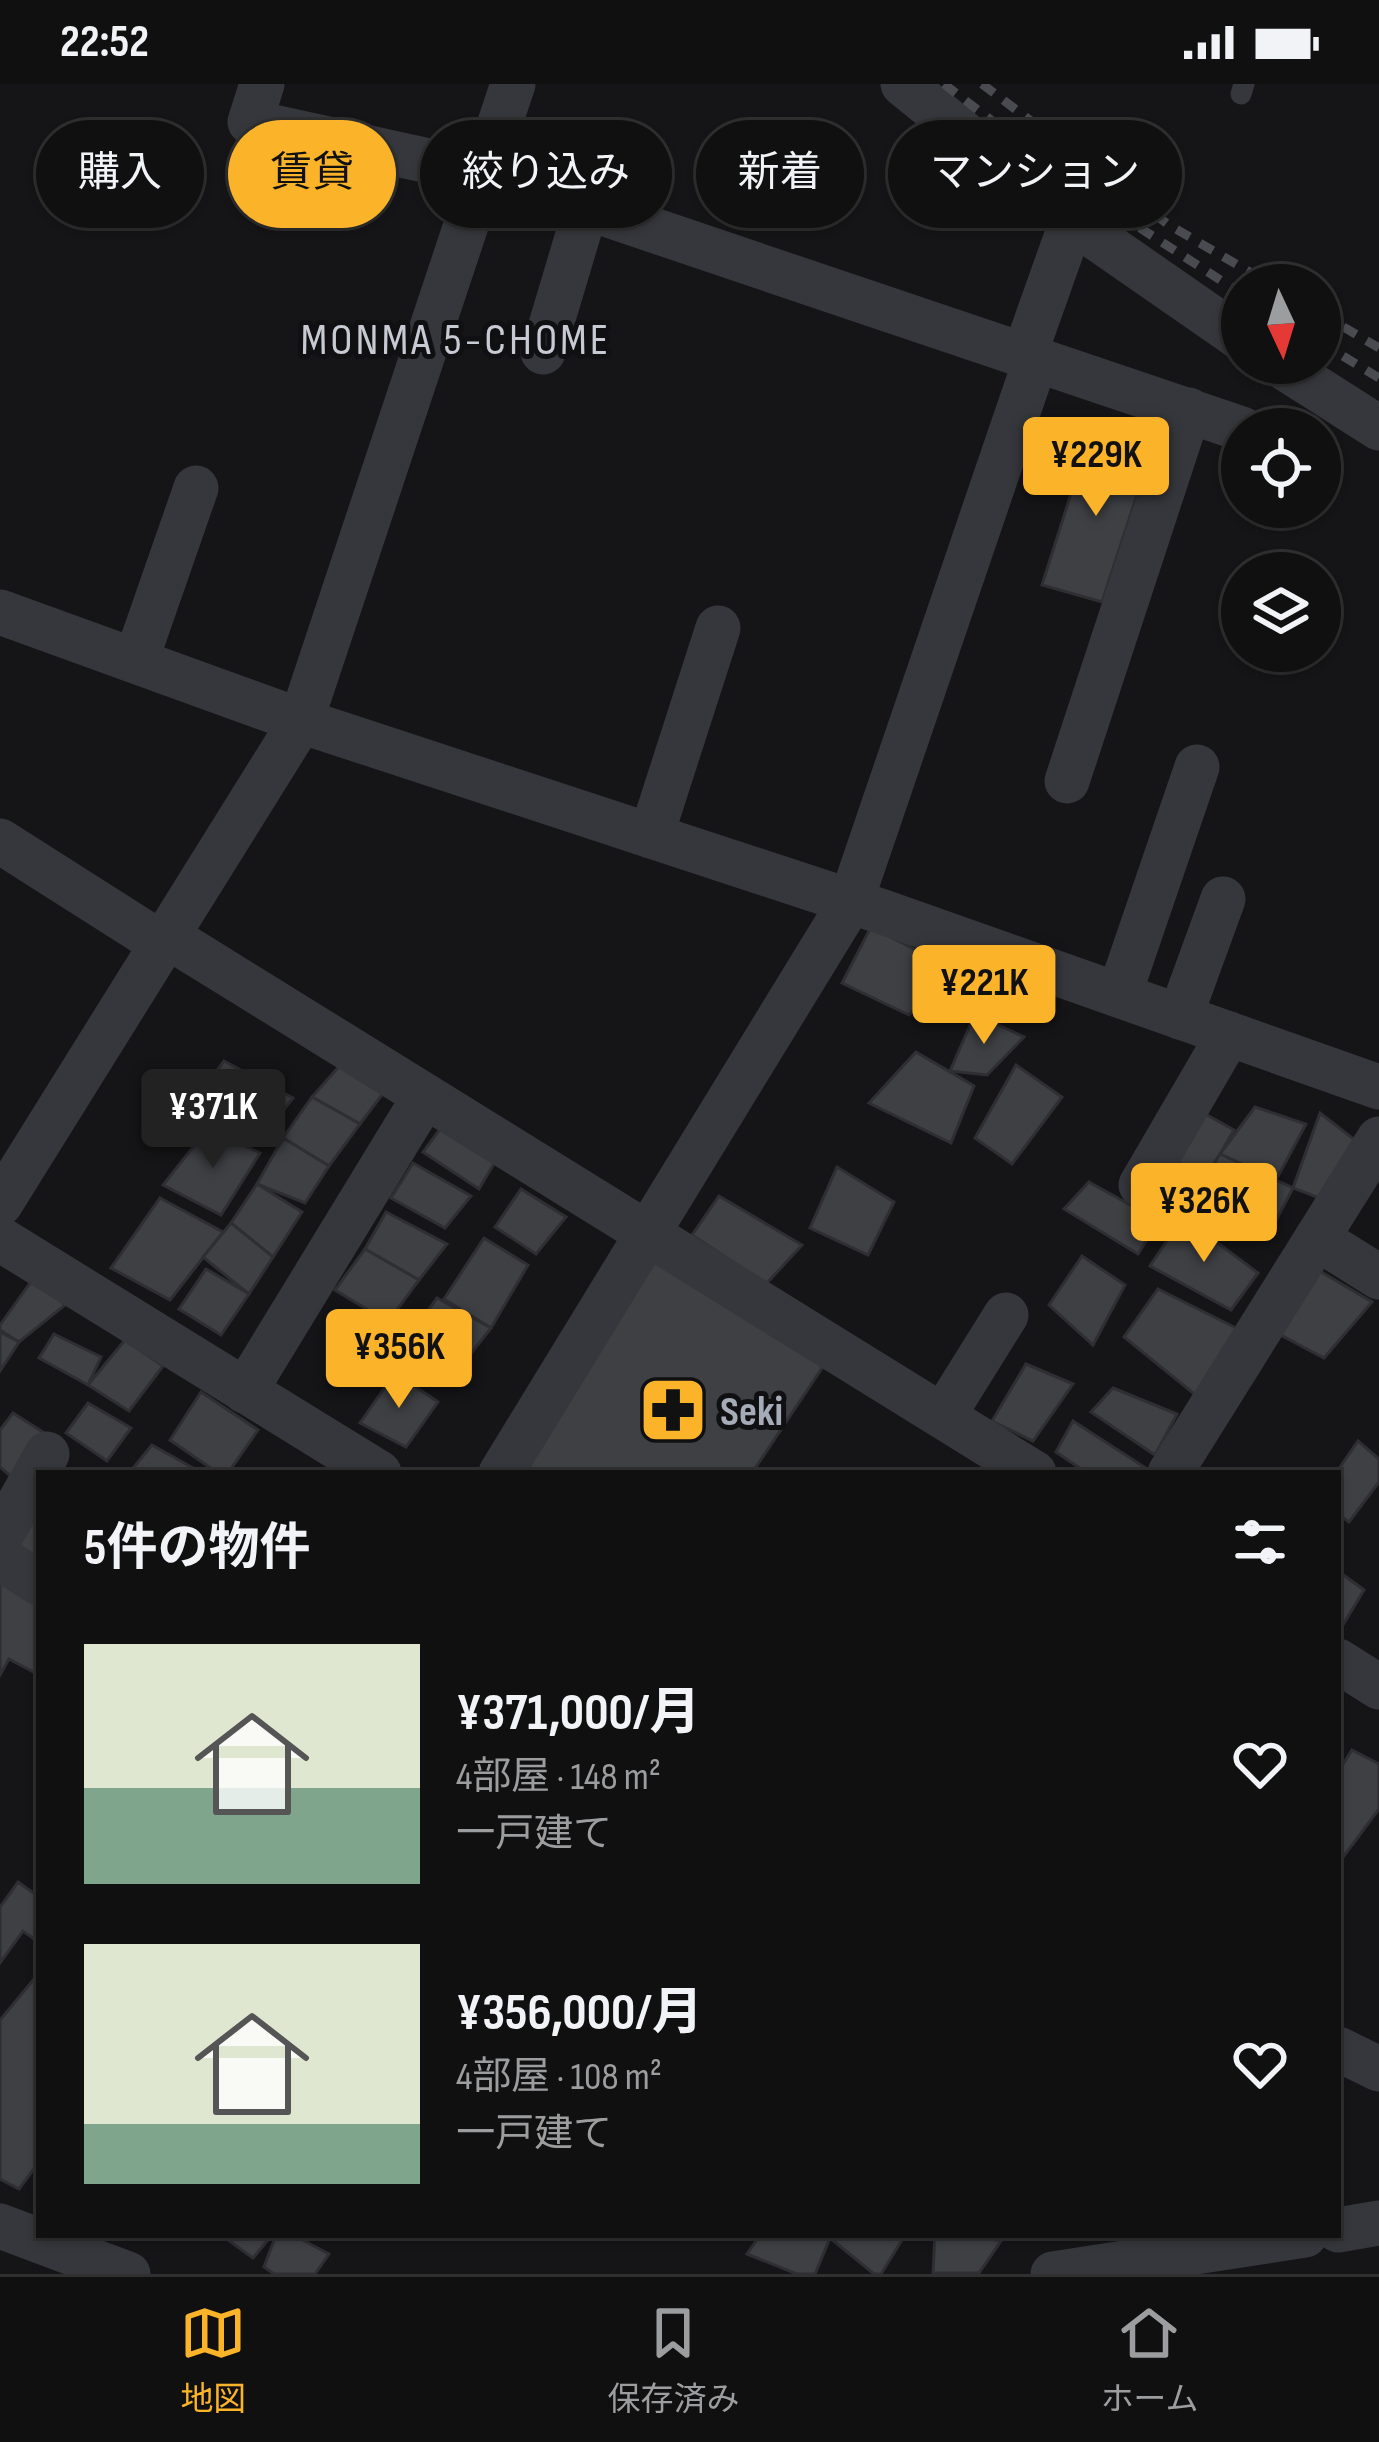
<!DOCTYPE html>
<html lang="ja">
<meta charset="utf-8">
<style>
:root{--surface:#101011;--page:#19191a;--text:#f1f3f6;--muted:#9c9d9f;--line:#303031;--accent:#fbb429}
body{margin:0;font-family:"Sofia Sans Condensed","Noto Sans JP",sans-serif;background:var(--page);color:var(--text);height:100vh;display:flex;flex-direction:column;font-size:45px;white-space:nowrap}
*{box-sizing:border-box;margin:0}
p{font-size:39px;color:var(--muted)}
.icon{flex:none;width:66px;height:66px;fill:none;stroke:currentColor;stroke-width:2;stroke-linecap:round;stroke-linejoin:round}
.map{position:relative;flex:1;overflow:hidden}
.drawer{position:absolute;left:36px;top:1386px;width:1305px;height:768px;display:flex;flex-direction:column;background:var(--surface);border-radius:0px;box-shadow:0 3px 9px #0004,0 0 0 3px var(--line)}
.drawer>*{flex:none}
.guide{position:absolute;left:36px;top:36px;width:1308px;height:108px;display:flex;gap:24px}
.needle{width:78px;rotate:176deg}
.buttons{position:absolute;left:1221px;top:180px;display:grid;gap:24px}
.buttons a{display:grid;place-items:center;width:120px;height:120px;border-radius:50%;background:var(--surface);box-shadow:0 3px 9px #0004,0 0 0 3px var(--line);font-size:60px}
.price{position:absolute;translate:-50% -102px;padding:0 27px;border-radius:12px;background:var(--accent);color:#111;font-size:39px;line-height:78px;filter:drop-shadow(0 3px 6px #0008)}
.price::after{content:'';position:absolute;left:50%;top:72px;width:36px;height:27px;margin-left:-18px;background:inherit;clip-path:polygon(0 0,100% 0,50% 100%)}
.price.selected{background:#222;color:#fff}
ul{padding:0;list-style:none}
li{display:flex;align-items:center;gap:36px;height:300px;padding:0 48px}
li span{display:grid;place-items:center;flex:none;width:336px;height:240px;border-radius:0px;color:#555}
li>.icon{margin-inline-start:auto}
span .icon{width:144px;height:144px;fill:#fffc;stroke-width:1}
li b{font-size:51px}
h2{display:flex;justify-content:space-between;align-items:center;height:144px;padding:0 48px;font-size:51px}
.chip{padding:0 42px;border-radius:54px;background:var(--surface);box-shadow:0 3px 9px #0004,0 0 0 3px var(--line);font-size:42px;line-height:108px}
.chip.selected{background:var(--accent);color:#111}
.status{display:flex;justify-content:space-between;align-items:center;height:84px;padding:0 60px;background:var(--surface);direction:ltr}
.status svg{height:33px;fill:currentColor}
.tab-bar{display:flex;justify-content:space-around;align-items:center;height:168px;border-top:3px solid var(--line);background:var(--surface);font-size:33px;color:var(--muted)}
.tab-bar a{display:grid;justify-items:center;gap:6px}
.tab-bar .selected{color:var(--accent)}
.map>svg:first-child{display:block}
</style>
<div class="status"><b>22:52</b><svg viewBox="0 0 49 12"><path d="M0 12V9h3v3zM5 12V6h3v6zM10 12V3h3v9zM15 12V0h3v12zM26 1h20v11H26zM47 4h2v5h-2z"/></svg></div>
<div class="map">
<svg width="1379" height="2190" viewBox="0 0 1379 2190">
<rect width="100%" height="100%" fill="#151517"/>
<!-- building -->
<g fill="#3f4044" stroke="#2f2f33" stroke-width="3">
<path d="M1090,350L1150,371L1102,518L1042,501Z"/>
<path d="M871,843L949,883L909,931L842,899Z"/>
<path d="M975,930L1024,953L987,991L950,987Z"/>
<path d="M916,968L974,1002L951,1059L869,1019Z"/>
<path d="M224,977L293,1014L260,1056L192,1020Z"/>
<path d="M342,979L384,1008L360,1040L312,1013Z"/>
<path d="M1016,981L1062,1013L1012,1080L975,1054Z"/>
<path d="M312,1013L360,1040L329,1082L283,1054Z"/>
<path d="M1255,1023L1306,1040L1276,1096L1220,1070Z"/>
<path d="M1200,1027L1234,1046L1183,1133L1141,1101Z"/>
<path d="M452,1029L505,1061L479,1105L423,1068Z"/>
<path d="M1320,1029L1355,1056L1319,1114L1293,1104Z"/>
<path d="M208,1044L260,1069L221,1131L163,1101Z"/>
<path d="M283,1054L329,1082L305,1119L257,1100Z"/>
<path d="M1220,1070L1293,1104L1269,1150L1202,1099Z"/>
<path d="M413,1079L471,1112L445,1144L391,1114Z"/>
<path d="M837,1083L894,1118L868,1171L810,1144Z"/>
<path d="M1089,1098L1159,1137L1138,1170L1064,1125Z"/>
<path d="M257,1100L302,1128L273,1173L231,1139Z"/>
<path d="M521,1105L566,1133L536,1170L495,1143Z"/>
<path d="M719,1112L802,1161L766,1200L692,1151Z"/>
<path d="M160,1114L223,1148L170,1216L111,1184Z"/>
<path d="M386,1128L447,1160L419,1196L365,1165Z"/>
<path d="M1183,1133L1258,1189L1231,1226L1150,1182Z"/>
<path d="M231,1139L273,1173L249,1210L203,1173Z"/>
<path d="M484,1154L528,1181L491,1244L444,1215Z"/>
<path d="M663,1160L824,1281L752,1389H533L525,1384Z"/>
<path d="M365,1165L419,1196L388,1238L335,1206Z"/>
<path d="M1082,1172L1125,1201L1093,1261L1049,1221Z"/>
<path d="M206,1185L249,1210L221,1251L179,1225Z"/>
<path d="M1318,1186L1372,1218L1324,1274L1275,1248Z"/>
<path d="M35,1192L65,1221L19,1258L0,1246V1241Z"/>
<path d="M1158,1205L1238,1245L1198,1313L1124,1253Z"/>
<path d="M437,1214L491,1244L448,1299L398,1268Z"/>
<path d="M0,1248L19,1258L0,1287Z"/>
<path d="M54,1250L101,1273L88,1301L39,1274Z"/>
<path d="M125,1256L163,1282L129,1327L88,1301Z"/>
<path d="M1026,1280L1073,1300L1033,1357L992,1337Z"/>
<path d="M395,1289L438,1318L406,1363L360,1339Z"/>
<path d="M1113,1304L1177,1330L1155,1371L1091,1328Z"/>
<path d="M201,1308L258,1346L228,1389H218L170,1356Z"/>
<path d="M88,1319L131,1344L107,1377L66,1349Z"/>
<path d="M13,1329L46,1350L14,1395L0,1383V1346Z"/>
<path d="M1073,1337L1152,1388L1087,1389L1056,1368Z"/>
<path d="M1358,1357L1379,1375V1398L1349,1438L1338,1430L1336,1389Z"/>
<path d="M152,1361L202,1389H129Z"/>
<path d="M39,1417V1482L9,1463Z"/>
<path d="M1338,1487L1364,1506L1338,1549Z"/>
<path d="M0,1498L39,1520V1591L9,1575L0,1591Z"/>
<path d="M1352,1666L1379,1680V1725L1338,1780V1688Z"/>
<path d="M18,1798L39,1813V1849L34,1855L23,1847L0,1879V1823Z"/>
<path d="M39,1889V2078L19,2105L0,2095V1936Z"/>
<path d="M221,2151H272L253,2174Z"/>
<path d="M276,2151H293L329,2170L315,2190H274L264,2183Z"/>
<path d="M760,2151H822L830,2154L815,2190H797L747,2170Z"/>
<path d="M831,2151H905L881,2190H874L830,2154Z"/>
<path d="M935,2151H970L1001,2157L979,2189H933Z"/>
</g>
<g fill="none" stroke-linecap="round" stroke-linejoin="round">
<!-- service -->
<path stroke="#36373c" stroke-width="21" d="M1241,10L1244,0"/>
<!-- minor -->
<g stroke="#36373c" stroke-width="45">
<path d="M262,0L250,38L484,89L1242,345"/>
<path d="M903,0L1072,137L1242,255"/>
<path d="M543,268L586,124"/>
<path d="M1024,272L1072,137"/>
<path d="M1277,279L1379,344"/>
<path d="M0,528L301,637L883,828L1379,1003"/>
<path d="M136,576L196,404"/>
<path d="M1067,697L1189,326"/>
<path d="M651,752L718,544"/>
<path d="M0,757L162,860"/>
<path d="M167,852L1034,1389"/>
<path d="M1119,911L1197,683"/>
<path d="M1180,933L1223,815"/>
<path d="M1141,1101L1229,950"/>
<path d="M0,1120L301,637L513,0"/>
<path d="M1317,1154L1379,1193"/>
<path d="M0,1155L379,1389"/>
<path d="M245,1307L425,1012"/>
<path d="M943,1332L1006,1231"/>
<path d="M501,1389L851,817L1036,275"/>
<path d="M1170,1389L1379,1055"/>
<path d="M0,1453L47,1370"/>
<path d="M0,1474L39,1499"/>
<path d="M1338,1577L1379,1603"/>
<path d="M1338,1965L1379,1985"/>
<path d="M0,2142L128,2190"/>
<path d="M1338,2146L1379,2139"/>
<path d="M1053,2190L1305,2151"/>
</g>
<!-- rail -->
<g stroke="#494b51" stroke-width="9" stroke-dasharray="15 12" stroke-linecap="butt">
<path d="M944,0L1083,107L1242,210"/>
<path d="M982,0L1169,141L1272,201"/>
<path d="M1320,229L1379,264"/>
<path d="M1320,258L1379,294"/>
</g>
</g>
<!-- icons -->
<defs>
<symbol id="pharmacy-square" viewBox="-11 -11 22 22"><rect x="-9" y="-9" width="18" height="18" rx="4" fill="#fbb429" stroke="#101012"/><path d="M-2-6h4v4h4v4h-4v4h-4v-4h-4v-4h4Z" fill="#111"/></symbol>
</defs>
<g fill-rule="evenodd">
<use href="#pharmacy-square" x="635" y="1288" width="76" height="76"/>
</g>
<g text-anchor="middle" stroke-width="10" stroke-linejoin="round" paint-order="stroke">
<!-- poi labels -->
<g font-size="42" font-weight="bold" fill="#a6abb8" stroke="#101012" text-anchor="start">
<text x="720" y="1341">Seki</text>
</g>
<!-- neighbourhood labels -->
<g font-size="45" letter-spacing="3" fill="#c7cad3" stroke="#101012">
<text x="456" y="270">MONMA 5-CHOME</text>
</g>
</g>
</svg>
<div class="buttons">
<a><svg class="needle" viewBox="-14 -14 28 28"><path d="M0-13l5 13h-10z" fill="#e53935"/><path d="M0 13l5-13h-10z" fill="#9c9d9f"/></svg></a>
<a><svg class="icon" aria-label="locate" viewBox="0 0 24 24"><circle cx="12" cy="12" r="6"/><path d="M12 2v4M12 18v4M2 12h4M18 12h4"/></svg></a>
<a><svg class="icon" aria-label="layers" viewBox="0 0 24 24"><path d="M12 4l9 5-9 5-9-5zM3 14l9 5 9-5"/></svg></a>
</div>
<b class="price" style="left:1096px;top:435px">¥229K</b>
<b class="price" style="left:984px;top:963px">¥221K</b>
<b class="price selected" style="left:213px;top:1087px">¥371K</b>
<b class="price" style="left:1204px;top:1181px">¥326K</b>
<b class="price" style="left:399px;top:1327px">¥356K</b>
<div class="guide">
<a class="chip">購入</a>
<a class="chip selected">賃貸</a>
<a class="chip">絞り込み</a>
<a class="chip">新着</a>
<a class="chip">マンション</a>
</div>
<section class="drawer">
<h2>5件の物件<svg class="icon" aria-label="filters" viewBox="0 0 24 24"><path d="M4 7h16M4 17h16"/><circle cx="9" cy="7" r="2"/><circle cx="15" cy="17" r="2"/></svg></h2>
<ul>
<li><span style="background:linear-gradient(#dfe7d0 60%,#7fa58c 0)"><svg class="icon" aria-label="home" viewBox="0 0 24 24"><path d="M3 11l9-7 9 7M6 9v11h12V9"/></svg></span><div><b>¥371,000/月</b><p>4部屋 · 148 m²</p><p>一戸建て</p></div><svg class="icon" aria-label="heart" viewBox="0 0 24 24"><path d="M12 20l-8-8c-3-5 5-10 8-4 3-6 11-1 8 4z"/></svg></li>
<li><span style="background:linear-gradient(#dfe7d0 75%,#7fa58c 0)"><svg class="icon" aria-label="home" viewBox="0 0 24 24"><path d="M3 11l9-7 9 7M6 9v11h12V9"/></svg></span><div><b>¥356,000/月</b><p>4部屋 · 108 m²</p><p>一戸建て</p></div><svg class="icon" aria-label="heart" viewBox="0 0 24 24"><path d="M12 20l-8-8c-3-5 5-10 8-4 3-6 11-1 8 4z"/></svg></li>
</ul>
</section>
</div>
<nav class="tab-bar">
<a class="selected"><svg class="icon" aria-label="map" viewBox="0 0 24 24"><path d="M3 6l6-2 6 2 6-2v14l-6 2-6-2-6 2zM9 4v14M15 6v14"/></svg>地図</a>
<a><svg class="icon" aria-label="saved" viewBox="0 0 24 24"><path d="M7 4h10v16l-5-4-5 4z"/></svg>保存済み</a>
<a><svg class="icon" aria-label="home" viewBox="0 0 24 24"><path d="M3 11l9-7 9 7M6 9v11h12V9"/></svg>ホーム</a>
</nav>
